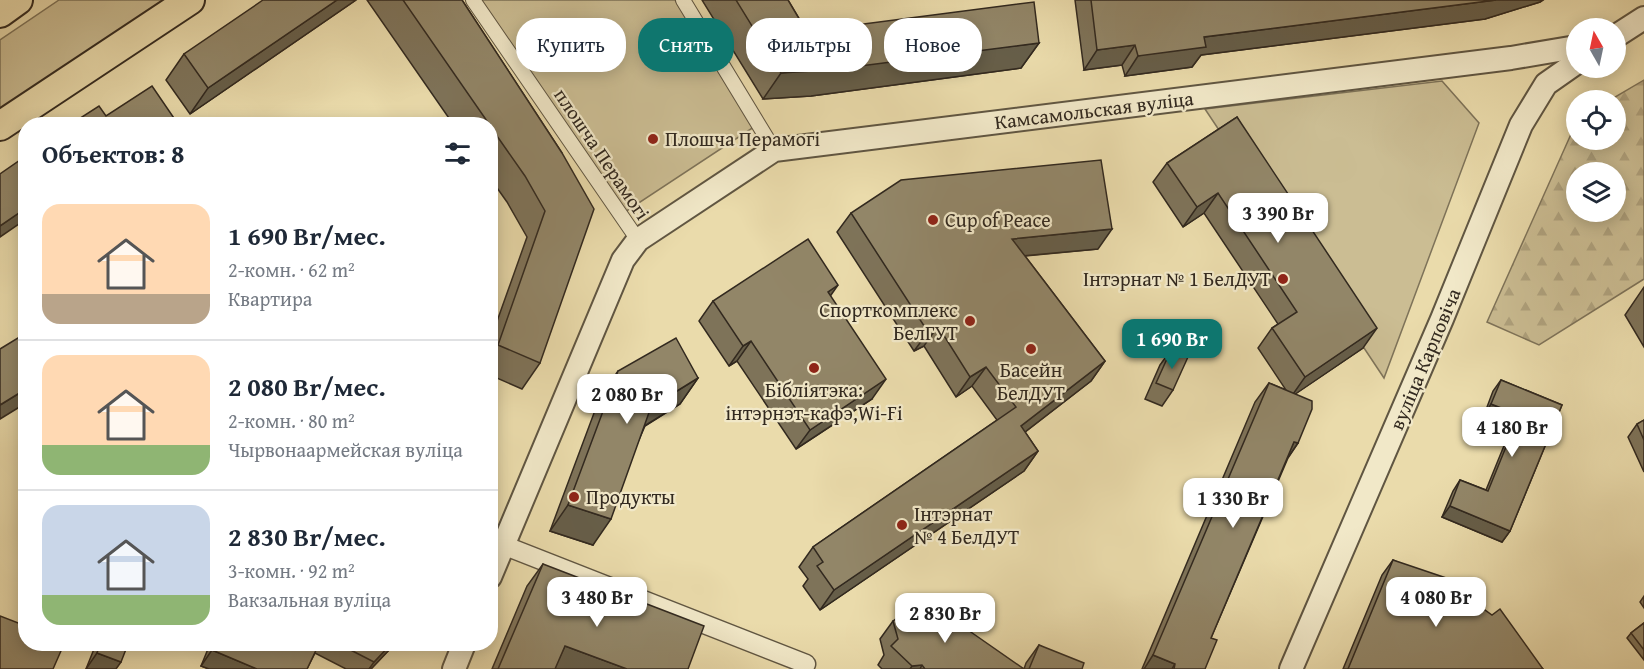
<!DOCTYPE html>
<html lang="ru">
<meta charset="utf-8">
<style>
:root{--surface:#fff;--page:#f2f2f3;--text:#1f2937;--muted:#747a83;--line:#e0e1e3;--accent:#0f766e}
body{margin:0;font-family:"Gentium Book Plus",serif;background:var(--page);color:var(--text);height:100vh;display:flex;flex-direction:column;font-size:22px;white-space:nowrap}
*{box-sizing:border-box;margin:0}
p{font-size:20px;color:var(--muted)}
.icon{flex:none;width:33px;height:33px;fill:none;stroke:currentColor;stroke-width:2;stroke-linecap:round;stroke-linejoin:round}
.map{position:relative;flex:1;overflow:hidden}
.drawer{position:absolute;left:18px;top:117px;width:480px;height:534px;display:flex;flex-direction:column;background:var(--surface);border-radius:24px;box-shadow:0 3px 15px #0003}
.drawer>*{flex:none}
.guide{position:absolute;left:516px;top:18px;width:570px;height:54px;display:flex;gap:12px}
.needle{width:39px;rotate:351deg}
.controls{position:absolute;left:1566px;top:18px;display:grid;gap:12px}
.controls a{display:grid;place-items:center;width:60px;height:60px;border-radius:50%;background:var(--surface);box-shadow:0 3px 15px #0003;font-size:30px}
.price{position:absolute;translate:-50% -51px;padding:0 14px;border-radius:12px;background:#fff;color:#222;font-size:20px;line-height:39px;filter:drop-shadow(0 2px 3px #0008)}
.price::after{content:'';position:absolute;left:50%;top:36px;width:18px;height:14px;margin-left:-9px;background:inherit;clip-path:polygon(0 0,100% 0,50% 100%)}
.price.active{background:var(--accent);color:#fff}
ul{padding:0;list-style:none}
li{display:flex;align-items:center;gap:18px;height:150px;padding:0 24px}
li+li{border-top:2px solid var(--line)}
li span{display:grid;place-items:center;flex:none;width:168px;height:120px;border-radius:18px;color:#555}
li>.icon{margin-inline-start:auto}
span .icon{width:72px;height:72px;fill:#fffc;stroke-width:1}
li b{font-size:26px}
h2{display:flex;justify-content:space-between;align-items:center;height:72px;padding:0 24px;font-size:26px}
.chip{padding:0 21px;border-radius:24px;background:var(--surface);box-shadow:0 3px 15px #0003;font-size:21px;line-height:54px}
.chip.active{background:var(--accent);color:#fff}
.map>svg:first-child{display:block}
</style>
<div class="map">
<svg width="1644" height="669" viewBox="0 0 1644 669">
<defs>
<pattern id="forest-firs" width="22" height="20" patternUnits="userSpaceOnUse" patternTransform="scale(1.5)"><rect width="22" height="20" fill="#cbbd93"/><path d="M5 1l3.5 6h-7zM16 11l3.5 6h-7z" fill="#afa27e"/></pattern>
</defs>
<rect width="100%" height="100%" fill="#eadbab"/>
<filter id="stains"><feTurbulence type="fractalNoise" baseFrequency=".00333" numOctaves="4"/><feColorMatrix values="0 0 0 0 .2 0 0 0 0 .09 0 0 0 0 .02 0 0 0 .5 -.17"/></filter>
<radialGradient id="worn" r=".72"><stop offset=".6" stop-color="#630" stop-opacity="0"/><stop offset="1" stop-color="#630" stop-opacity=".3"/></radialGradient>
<!-- green -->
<g fill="#cbbd93" stroke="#7e7359" stroke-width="1.5">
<path d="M59,0H163L0,111V40Z"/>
<path d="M476,0H675L757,125L619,216Z"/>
<path d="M1442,81L1479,123L1384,378L1205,109Z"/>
</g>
<!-- forest -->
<path fill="url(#forest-firs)" stroke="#7e7359" stroke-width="1.5" fill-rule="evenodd" d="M1644,80V279L1539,345L1487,322L1576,123V140H1616V100H1610ZM1576,172H1616V212H1576Z"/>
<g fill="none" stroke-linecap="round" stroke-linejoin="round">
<defs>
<g id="pedestrian">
<path d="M473,0L638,240"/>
<path d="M683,0L774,150"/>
</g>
<path id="minor" d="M503,545L806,664"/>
<g id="tertiary">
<path d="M1616,36L1644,18"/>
<path d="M490,577L623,260L638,240L774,150L1511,58L1576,47"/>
<path d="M454,669L464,644"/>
<path d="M1291,669L1442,319L1521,125L1546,84L1576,63"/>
</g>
<g id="primary">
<path d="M0,13L18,0"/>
<path d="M0,126L190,0"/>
</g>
</defs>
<!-- pedestrian casing -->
<use href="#pedestrian" stroke="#605642" stroke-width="16"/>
<!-- minor casing -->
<use href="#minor" stroke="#605642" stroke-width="21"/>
<!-- tertiary casing -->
<use href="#tertiary" stroke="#605642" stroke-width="26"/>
<!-- primary casing -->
<use href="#primary" stroke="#32291f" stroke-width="32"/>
<!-- pedestrian -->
<use href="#pedestrian" stroke="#f1e8c8" stroke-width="14"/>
<!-- minor -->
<use href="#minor" stroke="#f1e8c8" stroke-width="18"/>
<!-- tertiary -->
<use href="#tertiary" stroke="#f1e8c8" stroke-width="22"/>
<!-- primary -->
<use href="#primary" stroke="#eadbab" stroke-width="28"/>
</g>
<!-- wall -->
<g fill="#7e7359" stroke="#32291f" stroke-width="1.5">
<path d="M356,0L190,114L166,80L184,54Z"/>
<path d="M367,0H462L562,153L540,363L522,389L490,375V341L527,237L507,202L490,178V124H453Z"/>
<path d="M702,0H788L804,27L825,29L1039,43L1021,68L811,96L763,99Z"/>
<path d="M1075,0H1543L1540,2L1485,19L1201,55L1192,67L1125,76L1122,65L1084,70Z"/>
<path d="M1237,117L1363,348L1295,394L1298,443L1288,458L1211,638L1205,669H1142L1255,402L1269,383L1286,390L1258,348L1272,328L1278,324L1204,213L1183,227L1153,182L1167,163Z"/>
<path d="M851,213L1098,249L1025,256L1105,361L1091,381L1025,432L1038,451L1024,471L820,610L803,586L808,579L799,567L813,547L997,420L972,386L956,397L924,346L914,351L837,232Z"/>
<path d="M1644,287V347L1625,315Z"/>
<path d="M713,301L872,399L796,449L737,361L729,366L699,321Z"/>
<path d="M1171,350L1173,390L1162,406L1145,399L1160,365Z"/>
<path d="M618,371L698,378L680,404L645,426L593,545L550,531L600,397Z"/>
<path d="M1501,380L1562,405L1510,531L1502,542L1442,517L1453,491L1460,480L1486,490L1512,426L1484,415L1493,391Z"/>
<path d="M1644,420V472L1628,437L1637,424Z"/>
<path d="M1393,560L1463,594L1543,669H1343L1382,575Z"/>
<path d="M543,564L688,669H492L527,586Z"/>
<path d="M1644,596V608L1640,602Z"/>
<path d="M915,619L1024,669L1026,663L1039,645L1082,669H882L878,665L884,655L880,639L893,621Z"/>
<path d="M1644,623V660L1627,638L1631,633Z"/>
<path d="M96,644H128L86,669Z"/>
<path d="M210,644H393L389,650L371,669H346L315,653L307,669H209L201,666Z"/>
</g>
<!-- shaded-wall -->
<g fill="#665e49" stroke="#32291f" stroke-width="1.5">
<path d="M337,0H356L190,114L208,88Z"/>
<path d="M1496,0H1543L1540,2L1485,19L1201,55L1192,67L1125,76L1138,56L1204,37Z"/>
<path d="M1039,43L1021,68L811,96L763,99L781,73Z"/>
<path d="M1135,45L1122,65L1084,70L1097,50Z"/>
<path d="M1218,193L1204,213L1183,227L1197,207Z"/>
<path d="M26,208V219L0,237V226Z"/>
<path d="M1112,229L1098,249L998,258L1012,239Z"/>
<path d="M838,285L824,305L828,292Z"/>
<path d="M938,326L924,346L914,351L928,332Z"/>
<path d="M1377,328L1363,348L1291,397L1305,377Z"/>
<path d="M751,341L737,361L729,366L743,346Z"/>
<path d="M1105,361L1091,381L1007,446L1021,426Z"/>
<path d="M986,367L972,386L956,397L970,377Z"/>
<path d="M698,378L680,404L633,433L651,407Z"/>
<path d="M886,379L872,399L796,449L810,430Z"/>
<path d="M26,389V403L0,419V405Z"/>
<path d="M1491,404L1519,415L1512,426L1484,415Z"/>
<path d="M1294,442L1298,443L1284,463Z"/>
<path d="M1038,451L1024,471L820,610L834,590Z"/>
<path d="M568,505L611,519L593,545L550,531Z"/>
<path d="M1450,506L1510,531L1502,542L1442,517Z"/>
<path d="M391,644H393L389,650L371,669H369L374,662Z"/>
<path d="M565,646L627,669H554Z"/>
<path d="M212,650L257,669H209L201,666Z"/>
<path d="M97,653L121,662L116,669H86Z"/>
<path d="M1153,655L1175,664L1172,669H1144Z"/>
<path d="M922,665L920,669H910L912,666Z"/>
</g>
<!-- building -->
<g fill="#928668" stroke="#32291f" stroke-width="1.5">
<path d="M263,0H337L208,88L184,54Z"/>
<path d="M403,0H462L562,153L594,209L540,363L498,345L545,211L525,176L490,126V124H489Z"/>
<path d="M736,0H788L804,27L825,29L1034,2L1039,43L829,70L781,73Z"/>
<path d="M1091,0H1496L1204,37L1206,47L1138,56L1135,45L1097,50Z"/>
<path d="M152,86L178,124H71L99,106L106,116Z"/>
<path d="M1237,117L1377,328L1305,377L1272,328L1297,312L1218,193L1197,207L1167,163Z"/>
<path d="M26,156V208L0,226V174Z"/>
<path d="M1101,160L1112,229L1012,239L1105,361L1021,426L1038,451L834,590L817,566L823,562L813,547L1016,407L986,367L970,377L938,326L928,332L851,213L901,180Z"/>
<path d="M808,239L838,285L828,292L886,379L810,430L751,341L743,346L713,301Z"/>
<path d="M26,333V389L0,405V349Z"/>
<path d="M676,338L698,378L651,407L611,519L568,505L618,371Z"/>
<path d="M1171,350L1188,357L1173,390L1156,383Z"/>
<path d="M1501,380L1562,405L1510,531L1450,506L1460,480L1488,491L1519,415L1491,404Z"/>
<path d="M1269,383L1312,401V409L1298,443L1294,442L1211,638L1217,640L1205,669H1174L1175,664L1153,655Z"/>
<path d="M1644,420V440L1637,424Z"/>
<path d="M1393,560L1467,585L1463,594L1492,615L1500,609L1543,669H1348Z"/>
<path d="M543,564L704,626L688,669H627L565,646L555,669H498Z"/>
<path d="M935,607L1024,669H925L922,665L912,666L891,646L898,639L893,621L908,610L915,619Z"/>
<path d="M0,616L26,626V644H64L53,669H0Z"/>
<path d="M1644,623V650L1631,633Z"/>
<path d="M100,644H128L121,662L97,653Z"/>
<path d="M214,644H319L307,669H257L212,650Z"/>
<path d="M339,644H391L374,662Z"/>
<path d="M1039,645L1084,663L1082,669H1029Z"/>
</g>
<!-- markers -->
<g fill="#8f2418" stroke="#f1e8c8" stroke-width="2">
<circle cx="653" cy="139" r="6"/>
<circle cx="933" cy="220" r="6"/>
<circle cx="1283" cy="279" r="6"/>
<circle cx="970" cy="321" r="6"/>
<circle cx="1031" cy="349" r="6"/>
<circle cx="814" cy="368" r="6"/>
<circle cx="574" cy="497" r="6"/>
<circle cx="902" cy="525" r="6"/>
</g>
<g text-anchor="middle" stroke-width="4.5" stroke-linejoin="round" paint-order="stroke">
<!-- street labels -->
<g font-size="20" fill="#32291f" stroke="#f1e8c8">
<text transform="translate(1094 110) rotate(-7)" y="7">Камсамольская вуліца</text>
<text transform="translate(602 154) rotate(56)" y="7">плошча Перамогі</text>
<text transform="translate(1425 359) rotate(-67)" y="7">вуліца Карповіча</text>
</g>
<!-- poi labels -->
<g font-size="20" fill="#32291f" stroke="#f1e8c8" text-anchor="start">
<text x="665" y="146">Плошча Перамогі</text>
<text x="945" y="227">Cup of Peace</text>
<text x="1271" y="286" text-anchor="end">Інтэрнат № 1 БелДУТ</text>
<text x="958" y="317" text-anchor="end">Спорткомплекс<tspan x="958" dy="23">БелГУТ</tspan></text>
<text x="1031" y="377" text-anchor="middle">Басейн<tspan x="1031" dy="23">БелДУТ</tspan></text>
<text x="814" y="397" text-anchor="middle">Бібліятэка:<tspan x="814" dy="23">інтэрнэт-кафэ,Wi-Fi</tspan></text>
<text x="586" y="504">Продукты</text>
<text x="914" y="521">Інтэрнат<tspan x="914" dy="23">№ 4 БелДУТ</tspan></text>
</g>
</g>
<rect width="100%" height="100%" filter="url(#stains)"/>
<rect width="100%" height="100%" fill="url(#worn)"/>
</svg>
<div class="controls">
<a><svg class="needle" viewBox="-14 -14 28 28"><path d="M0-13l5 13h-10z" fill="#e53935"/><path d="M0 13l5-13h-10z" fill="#747a83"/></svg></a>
<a><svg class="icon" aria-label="locate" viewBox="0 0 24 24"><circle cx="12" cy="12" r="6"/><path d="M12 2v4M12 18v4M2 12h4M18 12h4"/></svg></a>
<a><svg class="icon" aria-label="layers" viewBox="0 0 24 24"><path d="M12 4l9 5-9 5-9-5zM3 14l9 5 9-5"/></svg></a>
</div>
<b class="price" style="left:1278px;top:244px">3 390 Br</b>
<b class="price active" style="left:1172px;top:370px">1 690 Br</b>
<b class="price" style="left:627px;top:425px">2 080 Br</b>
<b class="price" style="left:1512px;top:458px">4 180 Br</b>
<b class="price" style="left:1233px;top:529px">1 330 Br</b>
<b class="price" style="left:597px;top:628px">3 480 Br</b>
<b class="price" style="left:1436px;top:628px">4 080 Br</b>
<b class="price" style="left:945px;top:644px">2 830 Br</b>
<div class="guide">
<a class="chip">Купить</a>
<a class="chip active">Снять</a>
<a class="chip">Фильтры</a>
<a class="chip">Новое</a>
</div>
<section class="drawer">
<h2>Объектов: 8<svg class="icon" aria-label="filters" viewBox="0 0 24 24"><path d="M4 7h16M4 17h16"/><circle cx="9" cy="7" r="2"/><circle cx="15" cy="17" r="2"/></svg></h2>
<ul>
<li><span style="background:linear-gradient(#ffd9b3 75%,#b9a48a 0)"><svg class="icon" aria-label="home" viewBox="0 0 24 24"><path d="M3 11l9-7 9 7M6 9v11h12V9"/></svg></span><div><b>1 690 Br/мес.</b><p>2-комн. · 62 m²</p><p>Квартира</p></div></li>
<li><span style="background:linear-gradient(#ffd9b3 75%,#8fb573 0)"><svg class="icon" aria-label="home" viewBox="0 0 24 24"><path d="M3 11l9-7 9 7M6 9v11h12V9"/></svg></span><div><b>2 080 Br/мес.</b><p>2-комн. · 80 m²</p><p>Чырвонаармейская вуліца</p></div></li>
<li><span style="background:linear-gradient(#c9d6e8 75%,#8fb573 0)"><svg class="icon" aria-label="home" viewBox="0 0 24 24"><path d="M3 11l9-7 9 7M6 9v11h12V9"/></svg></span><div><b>2 830 Br/мес.</b><p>3-комн. · 92 m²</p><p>Вакзальная вуліца</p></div></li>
</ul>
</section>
</div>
